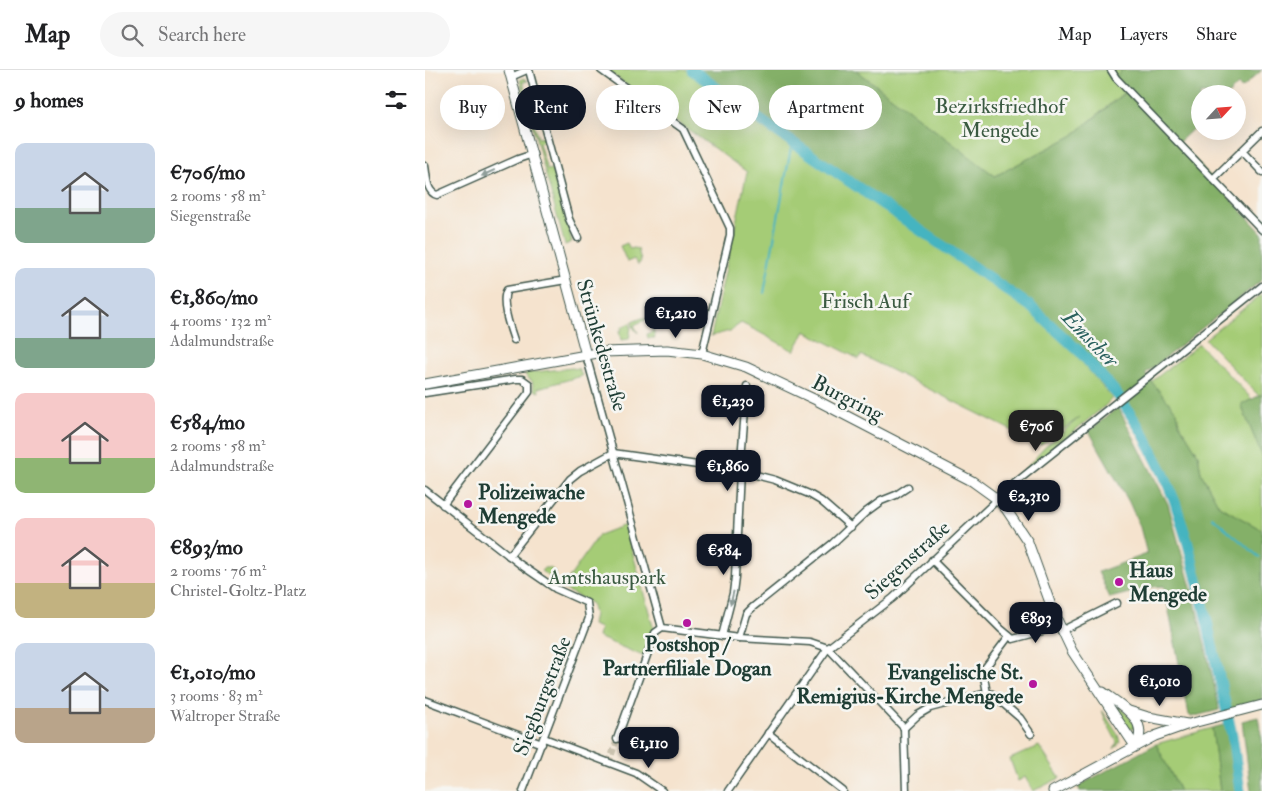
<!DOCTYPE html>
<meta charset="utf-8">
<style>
:root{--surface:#fff;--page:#f6f6f6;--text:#202124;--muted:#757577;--line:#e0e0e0;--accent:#111827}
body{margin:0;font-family:"IM FELL Double Pica",serif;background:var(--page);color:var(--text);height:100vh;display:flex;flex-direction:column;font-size:19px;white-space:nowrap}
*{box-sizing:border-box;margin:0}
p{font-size:16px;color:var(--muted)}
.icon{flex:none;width:28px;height:28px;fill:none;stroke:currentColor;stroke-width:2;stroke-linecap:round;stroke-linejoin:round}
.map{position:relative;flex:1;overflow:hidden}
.drawer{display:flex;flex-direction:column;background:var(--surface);width:425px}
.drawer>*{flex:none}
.banner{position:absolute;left:15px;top:15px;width:475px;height:45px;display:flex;gap:10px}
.needle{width:32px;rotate:64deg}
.buttons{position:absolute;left:766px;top:15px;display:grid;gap:10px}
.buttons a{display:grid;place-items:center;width:55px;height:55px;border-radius:50%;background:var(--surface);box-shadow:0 5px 20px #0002;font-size:25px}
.price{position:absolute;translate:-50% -42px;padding:0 11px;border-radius:10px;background:var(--accent);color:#fff;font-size:16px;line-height:32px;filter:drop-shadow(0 1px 2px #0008)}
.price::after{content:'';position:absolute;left:50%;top:30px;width:15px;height:11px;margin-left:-8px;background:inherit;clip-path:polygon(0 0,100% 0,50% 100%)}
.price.current{background:#222;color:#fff}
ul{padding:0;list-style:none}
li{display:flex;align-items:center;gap:15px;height:125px;padding:0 15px}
li span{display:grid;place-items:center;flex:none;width:140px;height:100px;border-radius:10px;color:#555}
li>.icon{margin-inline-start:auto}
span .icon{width:60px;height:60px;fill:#fffc;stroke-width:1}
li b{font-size:21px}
h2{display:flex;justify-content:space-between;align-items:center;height:60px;padding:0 15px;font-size:21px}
.pill{padding:0 18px;border-radius:22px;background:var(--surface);box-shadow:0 5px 20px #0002;font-size:18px;line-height:45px}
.pill.current{background:var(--accent);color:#fff}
header{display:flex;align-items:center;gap:30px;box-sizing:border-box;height:70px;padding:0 25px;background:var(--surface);border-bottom:1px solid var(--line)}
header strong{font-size:24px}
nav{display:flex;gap:28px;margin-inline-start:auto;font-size:18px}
.search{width:350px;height:45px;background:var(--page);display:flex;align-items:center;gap:12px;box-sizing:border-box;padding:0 18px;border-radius:28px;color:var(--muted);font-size:19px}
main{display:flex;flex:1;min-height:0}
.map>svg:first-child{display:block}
</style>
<header>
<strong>Map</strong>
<div class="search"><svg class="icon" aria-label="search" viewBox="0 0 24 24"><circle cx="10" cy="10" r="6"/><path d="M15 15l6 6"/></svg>Search here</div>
<nav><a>Map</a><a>Layers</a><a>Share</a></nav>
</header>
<main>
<section class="drawer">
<h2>9 homes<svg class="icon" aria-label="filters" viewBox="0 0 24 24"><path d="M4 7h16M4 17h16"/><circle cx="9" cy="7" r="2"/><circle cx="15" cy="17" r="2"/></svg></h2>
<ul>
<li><span style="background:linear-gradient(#c9d6e8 65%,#7fa58c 0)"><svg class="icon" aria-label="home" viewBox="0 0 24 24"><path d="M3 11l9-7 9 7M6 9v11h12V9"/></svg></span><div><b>€706/mo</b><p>2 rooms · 58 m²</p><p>Siegenstraße</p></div></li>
<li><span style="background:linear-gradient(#c9d6e8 70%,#7fa58c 0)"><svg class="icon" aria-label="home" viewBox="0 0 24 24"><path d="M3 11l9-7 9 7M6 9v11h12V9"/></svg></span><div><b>€1,860/mo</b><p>4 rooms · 132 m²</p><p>Adalmundstraße</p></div></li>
<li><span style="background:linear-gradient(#f6c9c9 65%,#8fb573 0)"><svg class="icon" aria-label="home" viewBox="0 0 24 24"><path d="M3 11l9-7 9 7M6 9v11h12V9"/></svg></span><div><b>€584/mo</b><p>2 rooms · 58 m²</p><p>Adalmundstraße</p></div></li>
<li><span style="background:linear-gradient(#f6c9c9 65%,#c2b280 0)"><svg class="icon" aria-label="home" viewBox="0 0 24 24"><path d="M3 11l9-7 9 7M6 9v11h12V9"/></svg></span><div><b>€893/mo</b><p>2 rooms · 76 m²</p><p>Christel-Goltz-Platz</p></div></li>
<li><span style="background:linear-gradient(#c9d6e8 65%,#b9a48a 0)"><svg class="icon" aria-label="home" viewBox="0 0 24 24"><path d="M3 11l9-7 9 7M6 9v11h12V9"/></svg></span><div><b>€1,010/mo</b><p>3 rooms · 83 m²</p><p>Waltroper Straße</p></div></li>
</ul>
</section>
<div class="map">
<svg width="837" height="721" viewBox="0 0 837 721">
<rect width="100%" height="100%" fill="#f6f6f2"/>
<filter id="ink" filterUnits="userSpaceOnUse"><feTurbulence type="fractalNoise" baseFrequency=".02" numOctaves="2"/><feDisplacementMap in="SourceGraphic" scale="10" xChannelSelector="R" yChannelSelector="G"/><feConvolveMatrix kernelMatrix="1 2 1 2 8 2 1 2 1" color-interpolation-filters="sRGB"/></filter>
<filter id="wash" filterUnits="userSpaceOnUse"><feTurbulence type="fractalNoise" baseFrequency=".0096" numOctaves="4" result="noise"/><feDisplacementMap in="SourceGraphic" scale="20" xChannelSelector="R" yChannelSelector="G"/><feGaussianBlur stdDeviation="1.12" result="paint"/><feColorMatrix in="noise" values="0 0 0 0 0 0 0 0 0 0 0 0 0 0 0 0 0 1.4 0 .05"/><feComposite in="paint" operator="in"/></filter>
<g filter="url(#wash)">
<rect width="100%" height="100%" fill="#f5e3ce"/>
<!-- green -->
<g fill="#a5cc76" stroke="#628455">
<path d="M181,0H267L328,45L605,236L628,257L687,328L680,336L590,409V407L604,395L619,378L655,347L616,375L436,285L434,289L380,261L369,281L332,261L316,253L305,261L286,266L322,102Z"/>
<path d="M431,0H694L696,2L703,19L647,66L570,106Z"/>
<path d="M98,8L103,11L98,12L104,35L109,34L110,39L105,40L113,68L118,67L119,71L114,73L122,100L127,99L147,172L140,175L95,10Z"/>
<path d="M202,173L205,179L209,178L213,179L216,191L214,194H212L209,189L202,192L195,176Z"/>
<path d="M837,224V324L834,326L780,269Z"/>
<path d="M217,248L227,249L230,268H223L222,264L228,261L222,249L209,255L213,263L208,257L207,252Z"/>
<path d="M205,253L206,257L204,269L196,270L194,261L197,260L196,257Z"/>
<path d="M774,274L827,329L816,335L837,386V460L794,436L776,403L773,384L754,353L752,342L726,312Z"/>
<path d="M147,298L154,299L157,306L113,318L114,322L109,320L107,311L101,306L100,303Z"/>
<path d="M200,455L229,560L218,586L173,567L175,558L167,555L169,544L166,533L137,518L174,465Z"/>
<path d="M119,498H125L130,502V510L116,501Z"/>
<path d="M689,636L690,635L699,641L712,657L704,659Z"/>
<path d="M677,640L693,665L695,672L689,679L692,672L681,651Z"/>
<path d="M787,658L795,721H755L731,674Z"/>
<path d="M614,676L635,708L608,721L600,707L593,711L585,689Z"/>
</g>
<!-- forest -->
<g fill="#84b067" stroke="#52764e">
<path d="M267,0H431L570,106L647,66L703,20L691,8L696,2L694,0H837L817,18L813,15L804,24H775V52L754,72L837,163V210L720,304L752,342L754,353L773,384L776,403L794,436L837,460V635L802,645L777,529L763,474L750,432L739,405L718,363L692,324L655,282L605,236L328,45Z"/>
<path d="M837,324V386L816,335Z"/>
<path d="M693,337L743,434L770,532L793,632L794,640L766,647L764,645L739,516L727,517L685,528L673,502L722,484L715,457L704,432L664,361Z"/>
<path d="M833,647L837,670V721H826L817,651Z"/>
<path d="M802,654L811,721H795L787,658Z"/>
<path d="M731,674L755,721H655L653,716Z"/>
</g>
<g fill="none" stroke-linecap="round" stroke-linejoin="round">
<!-- stream -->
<g stroke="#45b4c0" stroke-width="2">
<path d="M339,223L367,72"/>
<path d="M787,447L834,487"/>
<path d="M755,450H760"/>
</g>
<!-- river -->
<path stroke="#45b4c0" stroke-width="11" d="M267,0L328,45L605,236L655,282L692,324L718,363L739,405L750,432L763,474L777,529L807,665L815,721"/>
</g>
</g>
<g filter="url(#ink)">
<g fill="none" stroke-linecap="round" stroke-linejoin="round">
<!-- minor-tunnel -->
<path stroke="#cac2af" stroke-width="6" stroke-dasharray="6 3" stroke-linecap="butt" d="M184,693L192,669"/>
<defs>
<g id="minor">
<path d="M104,0L144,149L153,168"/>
<path d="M176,0L258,59L305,158V165L277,284"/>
<path d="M686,0L691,8L837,160"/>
<path d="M86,7L102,0"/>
<path d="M817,81L837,102"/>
<path d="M0,96C2,106 1,122 12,125L93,89L108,84"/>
<path d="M788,109L837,61"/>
<path d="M89,270C85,258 75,231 82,220L141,210"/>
<path d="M161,285L237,558"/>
<path d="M0,323L91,309H97L104,314V322L18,435"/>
<path d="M0,420L96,495L131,519L162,533L164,548L98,721"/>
<path d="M84,486L145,409L155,401L188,383L315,401L350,410L384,424L396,431L426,457"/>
<path d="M507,490L576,559L588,569L625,559"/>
<path d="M237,558L314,568L385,572L403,578L479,658L481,721"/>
<path d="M636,561L692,533"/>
<path d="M297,566L308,523L310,507L315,401L322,316"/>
<path d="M314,568L321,544L328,537L408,473L441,442L456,431L471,425L483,417"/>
<path d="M562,623L558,602L560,598L584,566"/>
<path d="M0,630L117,674"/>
<path d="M479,658L493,645L505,638L562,623L567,624L595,648L606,664"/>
<path d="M343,663L418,721"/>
<path d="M119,668L211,703L237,721"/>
<path d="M192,669L230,563L237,558"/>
<path d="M303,721L403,578L468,528L590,413L837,216"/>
</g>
<g id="secondary">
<path d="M84,0L161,285"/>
<path d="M0,314L178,282L242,280L277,284L321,297L391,330L547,411L572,429L581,439L603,472L628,541L647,581L710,676"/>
<path d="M678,622C694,634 727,651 710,676"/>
<path d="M704,641L723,647L762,654"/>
<path d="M628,721L730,666L764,654L837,635"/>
</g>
</defs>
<!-- minor casing -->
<use href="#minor" stroke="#3f564b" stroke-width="9"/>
<!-- secondary casing -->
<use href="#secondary" stroke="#3f564b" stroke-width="11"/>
<!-- minor -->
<use href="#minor" stroke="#fff" stroke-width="6"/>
<!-- secondary -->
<use href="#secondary" stroke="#fff" stroke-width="9"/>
</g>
<!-- one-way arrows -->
<defs><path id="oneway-solid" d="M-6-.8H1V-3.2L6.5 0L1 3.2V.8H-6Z" transform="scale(1.25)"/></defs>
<g fill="#8f9e9a">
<use href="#oneway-solid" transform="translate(63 103) rotate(155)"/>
<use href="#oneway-solid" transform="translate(307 528) rotate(103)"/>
</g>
</g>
<!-- markers -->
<g fill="#b5179e" stroke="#f6f6f2" stroke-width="2">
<circle cx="43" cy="434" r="5"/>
<circle cx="694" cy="512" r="5"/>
<circle cx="262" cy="553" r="5"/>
<circle cx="608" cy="614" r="5"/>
</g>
<g text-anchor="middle" stroke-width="5" stroke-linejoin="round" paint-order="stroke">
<!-- park labels -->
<g font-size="21" fill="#3a5a41" stroke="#f6f6f2">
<text x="575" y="43">Bezirksfriedhof<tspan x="575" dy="24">Mengede</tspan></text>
<text x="440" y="238">Frisch Auf</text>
<text x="182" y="514">Amtshauspark</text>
</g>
<!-- street labels -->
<g font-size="21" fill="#1f3d34" stroke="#f6f6f2">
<text transform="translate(177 275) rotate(74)" y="7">Strünkedestraße</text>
<text transform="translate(423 328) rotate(27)" y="7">Burgring</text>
<text transform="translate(482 490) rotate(-42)" y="7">Siegenstraße</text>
<text transform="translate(117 626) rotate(-69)" y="7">Siegburgstraße</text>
</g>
<!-- poi labels -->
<g font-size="21" font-weight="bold" fill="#1f3d34" stroke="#f6f6f2" text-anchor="start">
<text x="53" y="429">Polizeiwache<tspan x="53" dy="24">Mengede</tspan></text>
<text x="704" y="507">Haus<tspan x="704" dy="24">Mengede</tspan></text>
<text x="262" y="581" text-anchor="middle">Postshop /<tspan x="262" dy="24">Partnerfiliale Dogan</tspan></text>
<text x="598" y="609" text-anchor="end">Evangelische St.<tspan x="598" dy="24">Remigius-Kirche Mengede</tspan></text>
</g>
<!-- water labels -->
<g font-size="22" font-style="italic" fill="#2a615e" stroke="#f6f6f2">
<text transform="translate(666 268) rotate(46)" y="8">Emscher</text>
</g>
</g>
</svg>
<div class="buttons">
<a><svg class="needle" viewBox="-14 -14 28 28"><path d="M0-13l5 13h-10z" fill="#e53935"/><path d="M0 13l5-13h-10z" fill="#757577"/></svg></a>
</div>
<b class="price" style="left:251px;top:269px">€1,210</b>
<b class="price" style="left:308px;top:357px">€1,230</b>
<b class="price current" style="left:611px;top:382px">€706</b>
<b class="price" style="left:303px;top:422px">€1,860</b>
<b class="price" style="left:604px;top:452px">€2,310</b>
<b class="price" style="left:299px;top:506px">€584</b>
<b class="price" style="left:611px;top:574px">€893</b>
<b class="price" style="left:735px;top:637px">€1,010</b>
<b class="price" style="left:224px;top:699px">€1,110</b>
<div class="banner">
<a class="pill">Buy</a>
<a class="pill current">Rent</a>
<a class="pill">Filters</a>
<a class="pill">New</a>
<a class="pill">Apartment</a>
</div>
</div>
</main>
